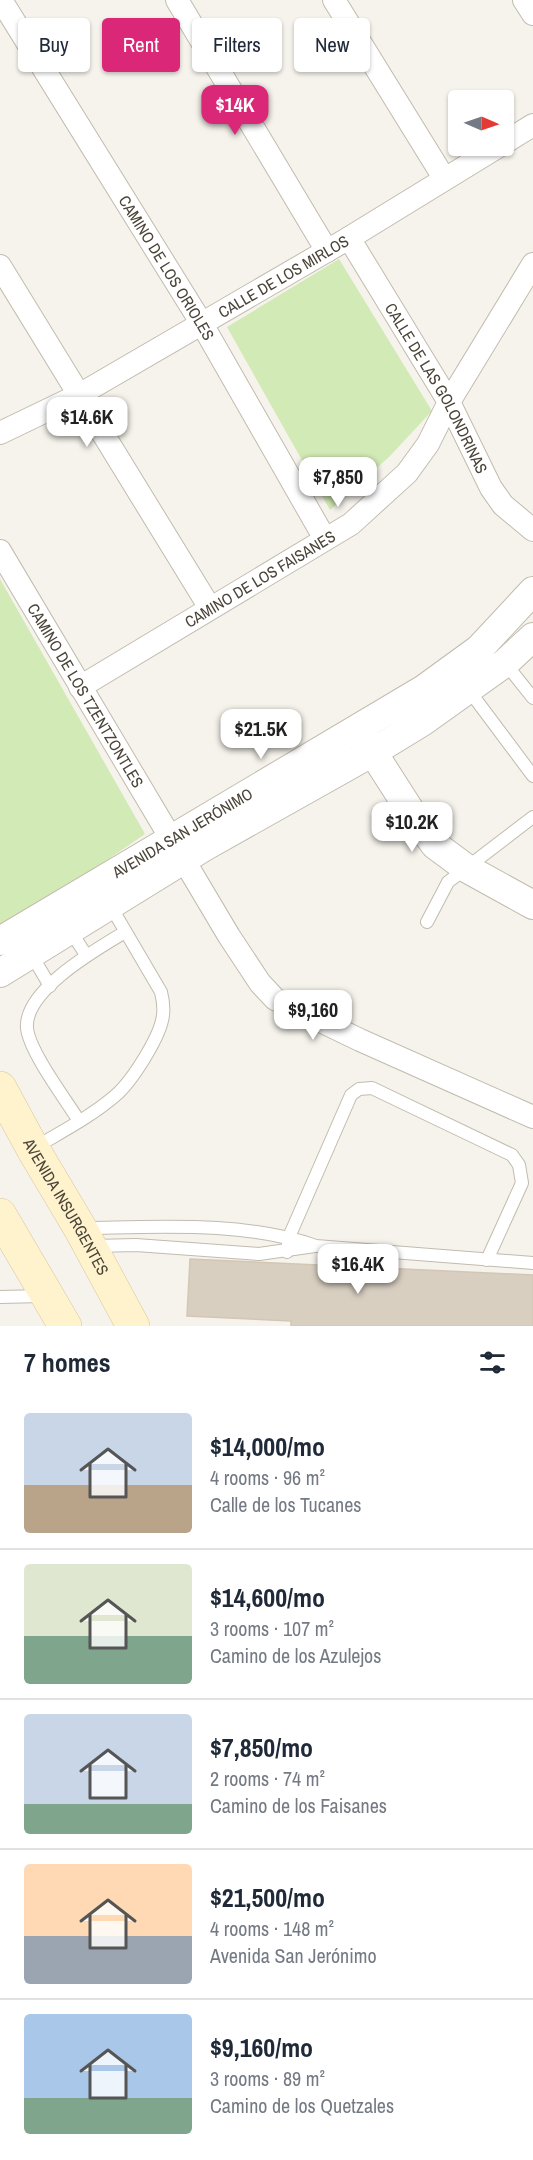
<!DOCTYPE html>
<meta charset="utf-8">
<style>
:root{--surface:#fff;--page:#f2f2f3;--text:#1f2937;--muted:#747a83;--line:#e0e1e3;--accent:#db2777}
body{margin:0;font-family:"Archivo Narrow",sans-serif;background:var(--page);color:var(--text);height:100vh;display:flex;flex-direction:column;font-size:22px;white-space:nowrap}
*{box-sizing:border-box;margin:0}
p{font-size:20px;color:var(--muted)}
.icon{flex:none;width:33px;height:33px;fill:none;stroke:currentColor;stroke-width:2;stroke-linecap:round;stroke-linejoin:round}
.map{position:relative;height:1326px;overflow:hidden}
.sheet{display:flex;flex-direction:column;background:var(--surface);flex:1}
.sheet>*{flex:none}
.banner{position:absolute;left:18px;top:18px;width:498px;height:54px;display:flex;gap:12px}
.needle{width:39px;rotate:92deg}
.buttons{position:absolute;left:448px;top:90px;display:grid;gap:12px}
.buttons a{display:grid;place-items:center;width:66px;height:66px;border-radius:6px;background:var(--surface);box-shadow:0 2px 4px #0004;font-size:30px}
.price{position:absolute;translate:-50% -51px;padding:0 14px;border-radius:12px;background:#fff;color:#222;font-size:20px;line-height:39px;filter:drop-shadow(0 2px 3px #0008)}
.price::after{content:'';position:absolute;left:50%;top:36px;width:18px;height:14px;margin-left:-9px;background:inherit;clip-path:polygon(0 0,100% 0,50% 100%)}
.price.active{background:var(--accent);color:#fff}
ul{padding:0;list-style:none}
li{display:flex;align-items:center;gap:18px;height:150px;padding:0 24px}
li+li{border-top:2px solid var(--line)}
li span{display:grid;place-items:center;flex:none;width:168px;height:120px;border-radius:6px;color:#555}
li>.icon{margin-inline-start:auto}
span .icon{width:72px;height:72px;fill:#fffc;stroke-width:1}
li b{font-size:26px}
h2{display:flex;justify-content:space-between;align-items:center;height:72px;padding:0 24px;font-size:26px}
.tag{padding:0 21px;border-radius:6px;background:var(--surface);box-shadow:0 2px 4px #0004;font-size:21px;line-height:54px}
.tag.active{background:var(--accent);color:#fff}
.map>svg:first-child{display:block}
</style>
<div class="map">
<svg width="533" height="1326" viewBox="0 0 533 1326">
<rect width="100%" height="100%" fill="#f6f3ec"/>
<!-- green -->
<g fill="#d2eab5">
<path d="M339,259L432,411L389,457L330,510L227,327Z"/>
<path d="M0,579L145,834L66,888L0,929Z"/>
</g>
<!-- building -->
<path fill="#d8cfc1" stroke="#d3c7b4" stroke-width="1.5" d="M190,1259L533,1275V1326H291V1321L187,1316Z"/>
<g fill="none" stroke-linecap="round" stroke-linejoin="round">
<defs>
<g id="service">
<path d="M505,663L533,698"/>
<path d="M468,689L533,776"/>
<path d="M427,922L448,882L533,817"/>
<path d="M70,930L86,955"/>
<path d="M31,954L50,986"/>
<path d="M79,1121C66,1100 29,1051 27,1028C24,990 97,949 125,932"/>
<path d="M34,1148C61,1132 92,1116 116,1095C132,1081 161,1036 163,1015C164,1007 163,1000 161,992L110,905"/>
<path d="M84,1228C159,1227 244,1221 316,1246L533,1263"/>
<path d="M93,1246L136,1245L259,1254L315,1246"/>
<path d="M287,1252L289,1237L351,1095L359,1089L372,1088L512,1155L519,1165L522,1183L487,1260"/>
<path d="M0,1297L43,1296"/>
</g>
<g id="minor">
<path id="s1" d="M1,0L202,324L325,539"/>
<path d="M177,0L327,251"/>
<path d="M334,0L444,178"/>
<path d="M524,0L533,14"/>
<path d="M504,143L533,125"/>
<path id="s2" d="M349,238L449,402L491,488L503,505L533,530"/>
<path d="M0,266L210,608"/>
<path id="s3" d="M0,433L79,395L349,238L499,146"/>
<path id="s4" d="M0,551L229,936L260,983L275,999L360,1040L533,1117"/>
<path id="s5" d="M80,687L351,524L407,473L428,444L449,402L533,264"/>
</g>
<g id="tertiary">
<path d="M363,737L413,815L435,845L466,868L533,905"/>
<path id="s6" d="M0,941L424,689L479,649L533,591"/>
<path d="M0,973L204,847L373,752L422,722L505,663L533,637"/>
</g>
<g id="secondary">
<path id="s7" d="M0,1088L33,1149L80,1228L133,1326"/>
<path d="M0,1215L65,1326"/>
</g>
</defs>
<!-- service casing -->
<use href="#service" stroke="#c2bbae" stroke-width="14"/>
<!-- minor casing -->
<use href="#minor" stroke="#c2bbae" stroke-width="24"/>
<!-- tertiary casing -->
<use href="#tertiary" stroke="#c2bbae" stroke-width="30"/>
<!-- secondary casing -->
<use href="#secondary" stroke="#d6c79b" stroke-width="34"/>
<!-- service -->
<use href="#service" stroke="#fff" stroke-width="12"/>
<!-- minor -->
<use href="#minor" stroke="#fff" stroke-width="22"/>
<!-- tertiary -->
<use href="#tertiary" stroke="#fff" stroke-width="28"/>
<!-- secondary -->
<use href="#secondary" stroke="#fff3cd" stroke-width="33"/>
</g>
<g text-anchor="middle" stroke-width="4.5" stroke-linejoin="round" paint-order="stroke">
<!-- street labels -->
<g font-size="16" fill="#4b4439" stroke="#fff">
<text dy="6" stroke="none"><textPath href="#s1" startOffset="315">CAMINO DE LOS ORIOLES</textPath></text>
<text dy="6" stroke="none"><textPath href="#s3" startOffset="324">CALLE DE LOS MIRLOS</textPath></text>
<text dy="6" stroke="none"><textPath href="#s2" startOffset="174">CALLE DE LAS GOLONDRINAS</textPath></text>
<text dy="6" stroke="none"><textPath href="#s5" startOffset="210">CAMINO DE LOS FAISANES</textPath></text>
<text dy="6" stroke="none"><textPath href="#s4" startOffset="168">CAMINO DE LOS TZENTZONTLES</textPath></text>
<text dy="6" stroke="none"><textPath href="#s6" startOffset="212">AVENIDA SAN JERÓNIMO</textPath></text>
<text dy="6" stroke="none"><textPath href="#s7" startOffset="136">AVENIDA INSURGENTES</textPath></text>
</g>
</g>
</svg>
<div class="buttons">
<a><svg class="needle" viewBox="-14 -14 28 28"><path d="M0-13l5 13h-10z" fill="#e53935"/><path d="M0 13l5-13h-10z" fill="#747a83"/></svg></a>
</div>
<b class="price active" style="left:235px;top:136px">$14K</b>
<b class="price" style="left:87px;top:448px">$14.6K</b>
<b class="price" style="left:338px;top:508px">$7,850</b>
<b class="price" style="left:261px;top:760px">$21.5K</b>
<b class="price" style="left:412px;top:853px">$10.2K</b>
<b class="price" style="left:313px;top:1041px">$9,160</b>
<b class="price" style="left:358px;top:1295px">$16.4K</b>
<div class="banner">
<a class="tag">Buy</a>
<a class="tag active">Rent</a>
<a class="tag">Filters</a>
<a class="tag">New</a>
</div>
</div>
<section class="sheet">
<h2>7 homes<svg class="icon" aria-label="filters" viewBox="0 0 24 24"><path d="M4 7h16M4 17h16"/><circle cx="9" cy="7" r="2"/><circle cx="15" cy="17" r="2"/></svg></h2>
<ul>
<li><span style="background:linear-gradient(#c9d6e8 60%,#b9a48a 0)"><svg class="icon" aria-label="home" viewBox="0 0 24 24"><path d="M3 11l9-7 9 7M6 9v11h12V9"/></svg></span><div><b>$14,000/mo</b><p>4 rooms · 96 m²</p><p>Calle de los Tucanes</p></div></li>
<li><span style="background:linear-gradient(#dfe7d0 60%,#7fa58c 0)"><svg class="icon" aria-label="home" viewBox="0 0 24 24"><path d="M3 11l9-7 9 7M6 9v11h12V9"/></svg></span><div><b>$14,600/mo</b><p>3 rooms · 107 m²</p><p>Camino de los Azulejos</p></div></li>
<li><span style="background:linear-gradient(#c9d6e8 75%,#7fa58c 0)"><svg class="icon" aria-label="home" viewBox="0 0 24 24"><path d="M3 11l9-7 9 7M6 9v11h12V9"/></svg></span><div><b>$7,850/mo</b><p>2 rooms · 74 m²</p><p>Camino de los Faisanes</p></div></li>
<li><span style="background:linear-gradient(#ffd9b3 60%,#9aa5b1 0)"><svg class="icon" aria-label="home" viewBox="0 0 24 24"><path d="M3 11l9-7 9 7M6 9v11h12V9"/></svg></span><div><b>$21,500/mo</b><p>4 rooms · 148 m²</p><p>Avenida San Jerónimo</p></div></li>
<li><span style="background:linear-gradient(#a9c7e8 70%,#7fa58c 0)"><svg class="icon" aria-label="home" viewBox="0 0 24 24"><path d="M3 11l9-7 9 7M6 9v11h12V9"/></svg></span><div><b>$9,160/mo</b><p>3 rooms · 89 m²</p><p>Camino de los Quetzales</p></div></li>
</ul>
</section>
